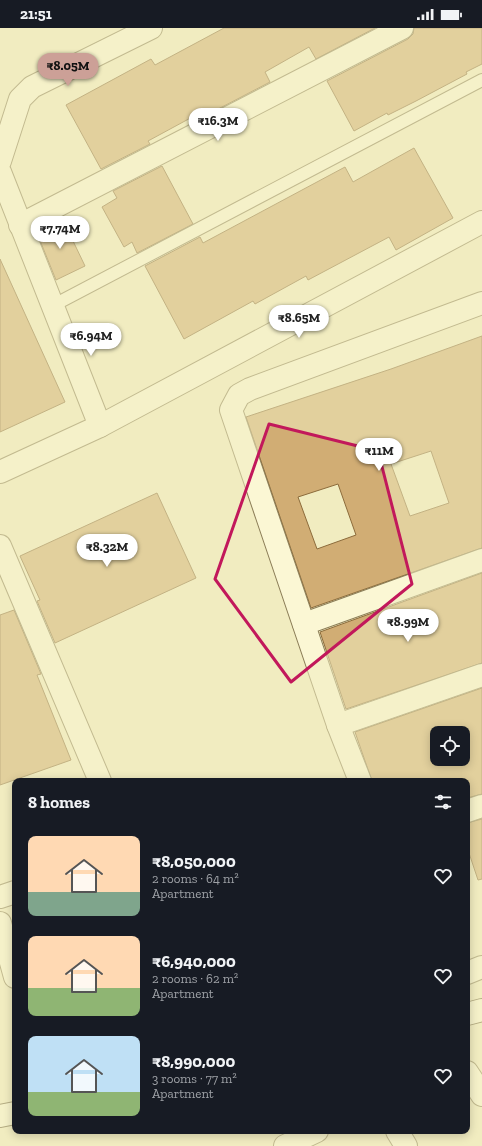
<!DOCTYPE html>
<meta charset="utf-8">
<style>
:root{--surface:#171b24;--page:#20242c;--text:#f1f3f6;--muted:#9ea1a6;--accent:#cca097}
body{margin:0;font-family:"Zilla Slab",serif;background:var(--page);color:var(--text);height:100vh;display:flex;flex-direction:column;font-size:15px;white-space:nowrap}
*{box-sizing:border-box;margin:0}
p{font-size:13px;color:var(--muted)}
.icon{flex:none;width:22px;height:22px;fill:none;stroke:currentColor;stroke-width:2;stroke-linecap:round;stroke-linejoin:round}
.map{position:relative;flex:1;overflow:hidden}
.sheet{position:absolute;left:12px;top:750px;width:458px;height:356px;display:flex;flex-direction:column;background:var(--surface);border-radius:8px;box-shadow:0 2px 10px #0003}
.sheet>*{flex:none}
.fabs{position:absolute;left:430px;top:698px;display:grid;gap:8px}
.fabs a{display:grid;place-items:center;width:40px;height:40px;border-radius:8px;background:var(--surface);box-shadow:0 2px 10px #0003;font-size:20px}
.price{position:absolute;translate:-50% -34px;padding:0 9px;border-radius:14px;background:#fff;color:#222;font-size:13px;line-height:26px;filter:drop-shadow(0 1px 2px #0008)}
.price::after{content:'';position:absolute;left:50%;top:24px;width:12px;height:9px;margin-left:-6px;background:inherit;clip-path:polygon(0 0,100% 0,50% 100%)}
.price.selected{background:var(--accent);color:#111}
ul{padding:0;list-style:none}
li{display:flex;align-items:center;gap:12px;height:100px;padding:0 16px}
li span{display:grid;place-items:center;flex:none;width:112px;height:80px;border-radius:8px;color:#555}
li>.icon{margin-inline-start:auto}
span .icon{width:48px;height:48px;fill:#fffc;stroke-width:1}
li b{font-size:17px}
h2{display:flex;justify-content:space-between;align-items:center;height:48px;padding:0 16px;font-size:17px}
.status{display:flex;justify-content:space-between;align-items:center;height:28px;padding:0 20px;background:var(--surface);direction:ltr}
.status svg{height:11px;fill:currentColor}
.map>svg:first-child{display:block}
</style>
<div class="status"><b>21:51</b><svg viewBox="0 0 49 12"><path d="M0 12V9h3v3zM5 12V6h3v6zM10 12V3h3v9zM15 12V0h3v12zM26 1h20v11H26zM47 4h2v5h-2z"/></svg></div>
<div class="map">
<svg width="482" height="1118" viewBox="0 0 482 1118">
<rect width="100%" height="100%" fill="#f1ecc0"/>
<!-- building -->
<g fill="#d1ad74" stroke="#8c6b3b" fill-rule="evenodd">
<path d="M224,0H375L316,31L309,19L265,44L270,54L199,91L196,87L148,113L150,116L101,141L66,77L151,31L155,37Z"/>
<path d="M414,0H482V36L466,44L467,46L416,73L388,87L387,85L354,103L327,53L408,11L413,6Z"/>
<path d="M414,120L453,190L396,222L389,209L308,252L306,248L255,276L253,273L184,311L145,238L200,209L203,215L345,139L353,154Z"/>
<path d="M162,138L193,196L137,225L132,214L124,219L102,179L117,170L113,163Z"/>
<path d="M63,192L85,238L56,252L37,205Z"/>
<path d="M0,231L65,374L0,404Z"/>
<path d="M482,308V520L311,580L246,389L391,341ZM431,423L449,475L410,488L391,436ZM338,456L356,507L317,521L298,469Z"/>
<path d="M157,465L196,550L55,615L37,573L40,572L20,528Z"/>
<path d="M482,545V635L346,681L320,604Z"/>
<path d="M14,582L41,646L37,647L71,732L0,757V587Z"/>
<path d="M482,660V766L467,770V753H372L355,704ZM437,705H463V731H437Z"/>
<path d="M482,791V851L478,852L467,819V795Z"/>
</g>
<g fill="none" stroke-linecap="round" stroke-linejoin="round">
<defs>
<path id="lane" d="M52,278L482,52"/>
<g id="street">
<path d="M0,133L20,71L32,59L151,0"/>
<path d="M0,144L100,398L0,444"/>
<path d="M20,197L402,0"/>
<path d="M100,398L482,194"/>
<path d="M0,518L100,753"/>
<path d="M304,596L482,532"/>
<path d="M338,697L482,647"/>
<path d="M360,753L338,697L231,382L239,367L250,361L482,275"/>
<path d="M467,783L482,778"/>
<path d="M0,869L15,864"/>
<path d="M0,895L15,949"/>
<path d="M467,945L482,939"/>
<path d="M467,1044L482,1067"/>
<path d="M397,1103L406,1118"/>
<path d="M285,1118L317,1103"/>
</g>
<g id="secondary">
<path d="M467,986L482,982"/>
<path d="M0,1088L15,1085"/>
</g>
</defs>
<!-- lane casing -->
<use href="#lane" stroke="#8b7d57" stroke-width="14"/>
<!-- street casing -->
<use href="#street" stroke="#8b7d57" stroke-width="24"/>
<!-- secondary casing -->
<use href="#secondary" stroke="#6d5e3a" stroke-width="24"/>
<!-- lane -->
<use href="#lane" stroke="#fbf7d4" stroke-width="12"/>
<!-- street -->
<use href="#street" stroke="#fbf7d4" stroke-width="22"/>
<!-- secondary -->
<use href="#secondary" stroke="#fbf7d4" stroke-width="22"/>
</g>
<!-- marked area -->
<path d="M0 0H482V1118H0ZM269,396L378,423L412,556L291,654L215,551Z" fill="#f1ecc0" fill-opacity=".55" fill-rule="evenodd"/>
<path fill="none" stroke="#c2185b" stroke-width="3" stroke-linejoin="round" d="M269,396L378,423L412,556L291,654L215,551Z"/>
</svg>
<div class="fabs">
<a><svg class="icon" aria-label="locate" viewBox="0 0 24 24"><circle cx="12" cy="12" r="6"/><path d="M12 2v4M12 18v4M2 12h4M18 12h4"/></svg></a>
</div>
<b class="price selected" style="left:68px;top:59px">₹8.05M</b>
<b class="price" style="left:218px;top:114px">₹16.3M</b>
<b class="price" style="left:60px;top:222px">₹7.74M</b>
<b class="price" style="left:299px;top:311px">₹8.65M</b>
<b class="price" style="left:91px;top:329px">₹6.94M</b>
<b class="price" style="left:379px;top:444px">₹11M</b>
<b class="price" style="left:107px;top:540px">₹8.32M</b>
<b class="price" style="left:408px;top:615px">₹8.99M</b>
<section class="sheet">
<h2>8 homes<svg class="icon" aria-label="filters" viewBox="0 0 24 24"><path d="M4 7h16M4 17h16"/><circle cx="9" cy="7" r="2"/><circle cx="15" cy="17" r="2"/></svg></h2>
<ul>
<li><span style="background:linear-gradient(#ffd9b3 70%,#7fa58c 0)"><svg class="icon" aria-label="home" viewBox="0 0 24 24"><path d="M3 11l9-7 9 7M6 9v11h12V9"/></svg></span><div><b>₹8,050,000</b><p>2 rooms · 64 m²</p><p>Apartment</p></div><svg class="icon" aria-label="heart" viewBox="0 0 24 24"><path d="M12 20l-8-8c-3-5 5-10 8-4 3-6 11-1 8 4z"/></svg></li>
<li><span style="background:linear-gradient(#ffd9b3 65%,#8fb573 0)"><svg class="icon" aria-label="home" viewBox="0 0 24 24"><path d="M3 11l9-7 9 7M6 9v11h12V9"/></svg></span><div><b>₹6,940,000</b><p>2 rooms · 62 m²</p><p>Apartment</p></div><svg class="icon" aria-label="heart" viewBox="0 0 24 24"><path d="M12 20l-8-8c-3-5 5-10 8-4 3-6 11-1 8 4z"/></svg></li>
<li><span style="background:linear-gradient(#bfe0f5 70%,#8fb573 0)"><svg class="icon" aria-label="home" viewBox="0 0 24 24"><path d="M3 11l9-7 9 7M6 9v11h12V9"/></svg></span><div><b>₹8,990,000</b><p>3 rooms · 77 m²</p><p>Apartment</p></div><svg class="icon" aria-label="heart" viewBox="0 0 24 24"><path d="M12 20l-8-8c-3-5 5-10 8-4 3-6 11-1 8 4z"/></svg></li>
</ul>
</section>
</div>
